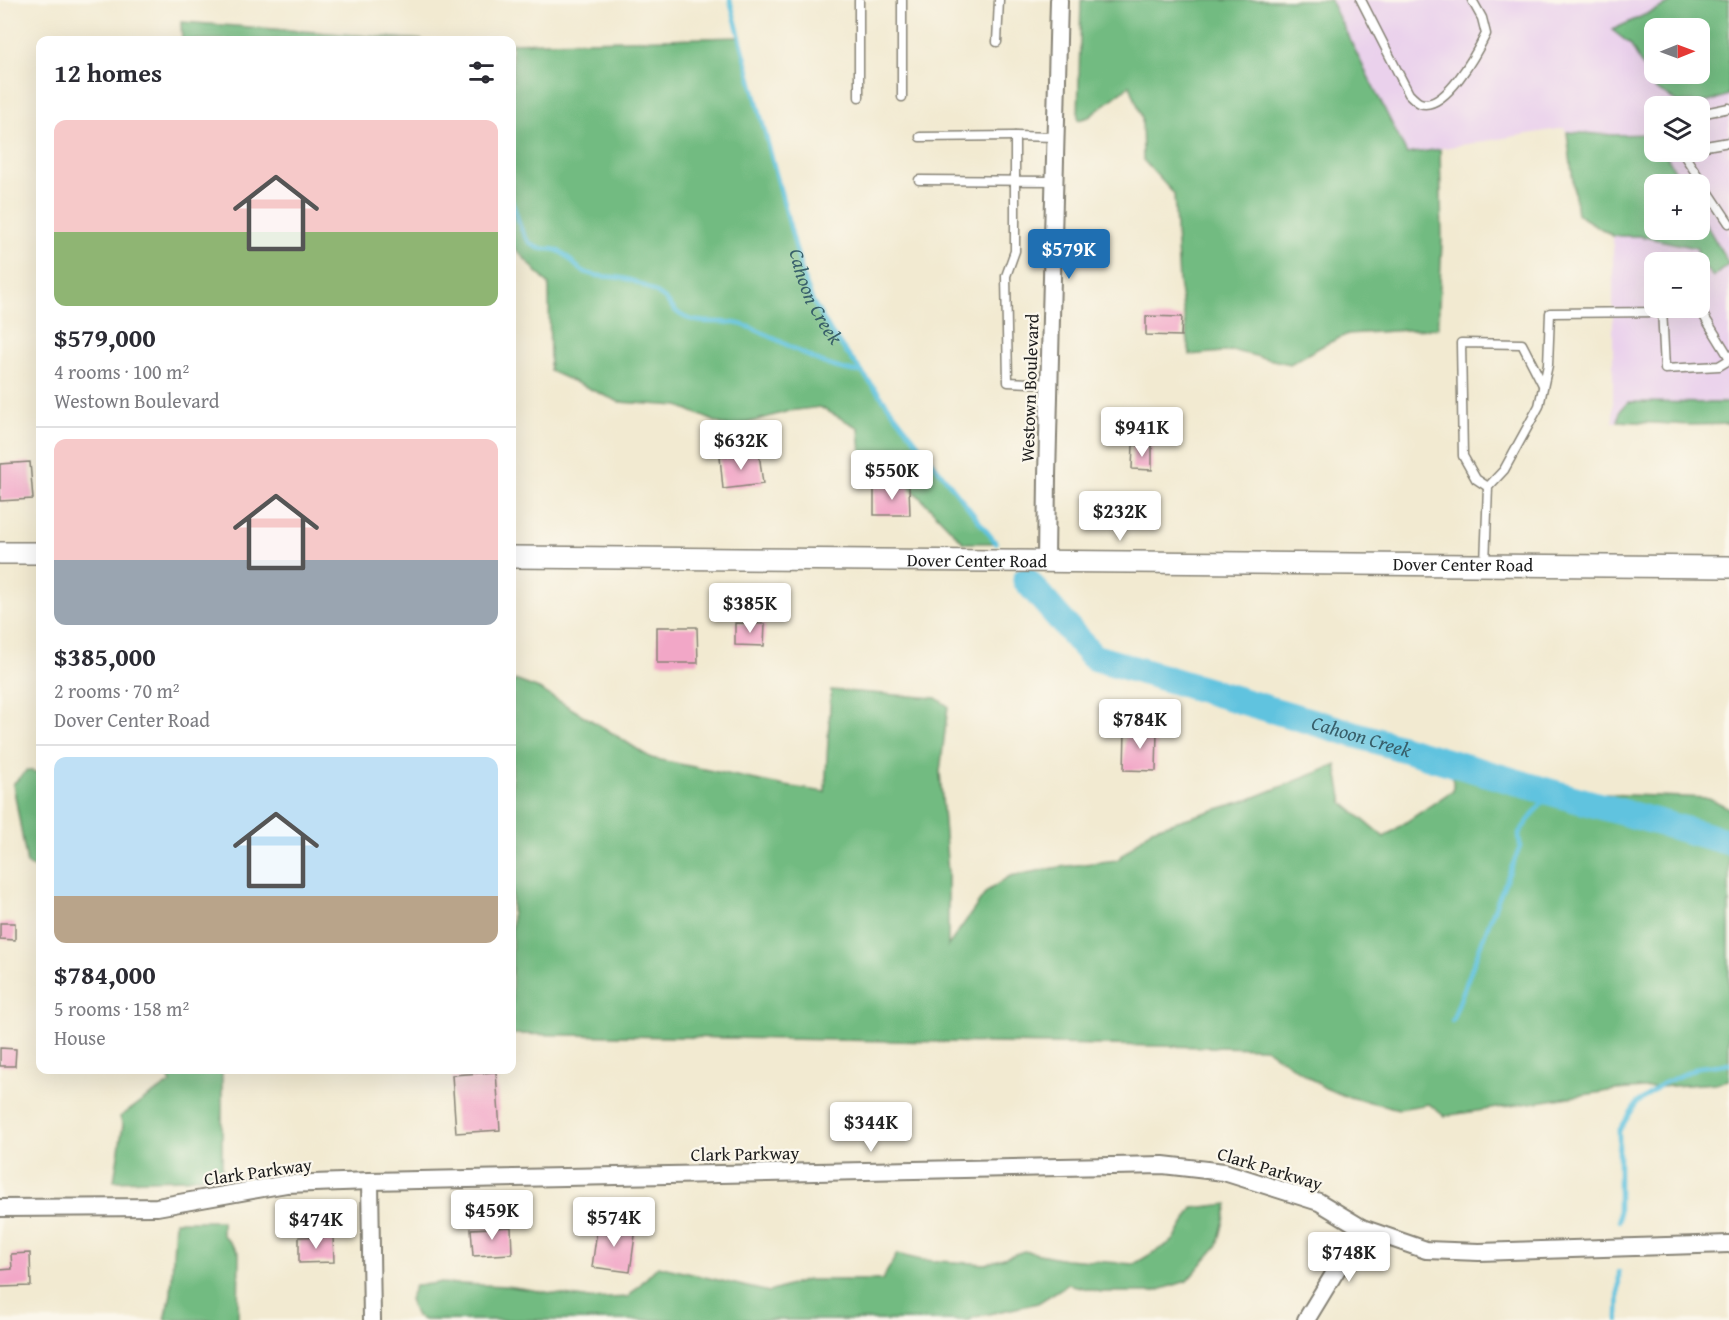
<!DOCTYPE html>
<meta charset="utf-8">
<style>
:root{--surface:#fff;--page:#f7f7f7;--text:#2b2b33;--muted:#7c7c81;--line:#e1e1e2;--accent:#1f6fb2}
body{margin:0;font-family:"Gentium Book Plus",serif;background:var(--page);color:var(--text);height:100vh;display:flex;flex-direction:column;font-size:22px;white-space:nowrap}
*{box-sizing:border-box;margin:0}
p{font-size:20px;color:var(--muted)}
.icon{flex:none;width:33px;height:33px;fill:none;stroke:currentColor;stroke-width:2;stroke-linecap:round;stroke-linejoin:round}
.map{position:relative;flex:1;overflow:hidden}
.drawer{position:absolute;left:36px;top:36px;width:480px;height:1038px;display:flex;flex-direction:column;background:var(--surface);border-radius:12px;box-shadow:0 6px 24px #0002}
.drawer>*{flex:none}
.needle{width:39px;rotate:89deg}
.tools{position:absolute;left:1644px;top:18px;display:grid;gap:12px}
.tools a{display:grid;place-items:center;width:66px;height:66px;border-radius:12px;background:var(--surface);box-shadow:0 6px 24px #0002;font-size:30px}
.price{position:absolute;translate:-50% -51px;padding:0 14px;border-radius:6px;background:#fff;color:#222;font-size:20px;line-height:39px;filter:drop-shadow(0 2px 3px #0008)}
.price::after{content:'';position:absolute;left:50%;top:36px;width:18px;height:14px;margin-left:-9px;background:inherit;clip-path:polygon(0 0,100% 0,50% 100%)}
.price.selected{background:var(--accent);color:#fff}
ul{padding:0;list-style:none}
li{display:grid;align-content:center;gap:12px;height:318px;padding:0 18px}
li+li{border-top:2px solid var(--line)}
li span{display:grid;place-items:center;height:186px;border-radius:12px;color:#555}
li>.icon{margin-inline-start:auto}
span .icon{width:108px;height:108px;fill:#fffc;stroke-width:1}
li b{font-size:26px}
h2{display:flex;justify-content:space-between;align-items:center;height:72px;padding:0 18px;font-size:26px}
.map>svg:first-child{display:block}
</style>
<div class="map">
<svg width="1729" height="1320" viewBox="0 0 1729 1320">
<rect width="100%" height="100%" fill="#fbf7ec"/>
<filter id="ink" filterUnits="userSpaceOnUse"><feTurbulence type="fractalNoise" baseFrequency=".0167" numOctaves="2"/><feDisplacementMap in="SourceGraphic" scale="12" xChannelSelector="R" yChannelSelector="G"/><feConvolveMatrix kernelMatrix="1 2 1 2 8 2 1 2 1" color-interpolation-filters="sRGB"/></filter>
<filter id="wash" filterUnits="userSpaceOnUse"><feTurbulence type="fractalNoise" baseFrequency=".008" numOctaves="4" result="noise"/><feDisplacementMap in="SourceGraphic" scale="24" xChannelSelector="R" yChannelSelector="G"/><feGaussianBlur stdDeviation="1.35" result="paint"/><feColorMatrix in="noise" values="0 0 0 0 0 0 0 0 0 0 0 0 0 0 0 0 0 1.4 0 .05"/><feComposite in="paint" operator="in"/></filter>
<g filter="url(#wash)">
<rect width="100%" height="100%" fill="#f2ead1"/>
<!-- built -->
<path fill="#ead1ec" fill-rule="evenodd" d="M1330,0H1729V417L1613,422V236L1577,214L1567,132L1564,128L1407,154ZM1654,28H1700V74H1654ZM1654,106H1700V152H1654ZM1654,184H1700V230H1654ZM1654,262H1700V308H1654Z"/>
<!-- forest -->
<g fill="#72bb81" stroke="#476c4e" stroke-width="1.5" fill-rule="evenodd">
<path d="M1081,0H1330L1407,154L1440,149L1442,240L1438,328L1348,334L1324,345L1290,364L1234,351L1190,355L1179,282L1174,194L1143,160L1142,118L1130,85L1089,117L1078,120Z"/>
<path d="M1677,0H1729V95L1709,102H1678L1655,89L1630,44L1612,30ZM1700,28V74H1654V28Z"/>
<path d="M181,22L423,40H182Z"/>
<path d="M740,37L801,272L812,300L832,334L996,543H964L909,486L863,480L859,428L820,407L789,411L730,428L679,406L619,402L550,371L549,285L512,245V43Z"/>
<path d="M1567,132L1614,135L1654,134V152H1664L1683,184H1654V230H1700V214L1729,264L1713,277L1697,258V248L1639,236H1613L1577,214Z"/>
<path d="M1628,402L1729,403V424L1690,425L1618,421L1620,411Z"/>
<path d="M515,680L539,689L609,731L651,758L785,786L825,792L831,690L936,698L948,706L940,772L948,873V946L987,891L1010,876L1060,867L1117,860L1152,829L1250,799L1336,765L1343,803L1384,837L1453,790V763L1550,792L1709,798L1729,808V1080L1716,1083L1616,1090L1444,1116L1429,1104L1399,1109L1345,1096L1325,1088L1265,1048L512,1034V685Z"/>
<path d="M27,770L40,773V871L27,864L13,784Z"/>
<path d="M104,1070H222V1174L186,1179L114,1181L123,1125L120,1117L148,1097L171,1083L166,1073H119Z"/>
<path d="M1228,1204L1218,1245L1187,1281L1153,1292H1101L1068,1284L1038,1303L975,1317L969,1320H424L416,1317L409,1299L415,1286L437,1283L507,1286L590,1299L628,1297L658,1266L769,1292L807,1280H882L897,1254L921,1260L986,1264L1024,1251L1065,1259L1134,1264L1173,1241L1193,1208Z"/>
<path d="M175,1221H222V1234L239,1253L238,1320H165L171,1294Z"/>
</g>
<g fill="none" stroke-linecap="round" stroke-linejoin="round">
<!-- stream -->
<g stroke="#61c3df" stroke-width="4.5">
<path id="s1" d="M730,0L802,272L812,300L832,334L996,543"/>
<path d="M512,202C518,215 519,232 530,243C538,251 546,248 556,250C567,253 571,263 580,269C595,280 616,274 633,281C643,285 656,292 665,299C670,304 674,311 681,315C699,327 723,318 743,325C784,338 816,369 861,372"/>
<path d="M1452,1021L1495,907L1520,847L1519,833L1550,792"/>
<path d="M1619,1221V1131L1636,1104L1662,1084L1699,1067L1729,1064"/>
<path d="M1618,1320L1619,1272"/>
</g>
<!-- river -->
<path stroke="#61c3df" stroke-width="27" id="s2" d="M1026,580L1093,657L1550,792L1729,842"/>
</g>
<g id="blocks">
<!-- building -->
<g fill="#f2a7c7">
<path d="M1146,316L1182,317L1181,336L1146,335Z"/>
<path d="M1133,445L1152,446V470L1132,469Z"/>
<path d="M759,453L763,484L723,489L720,457Z"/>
<path d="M30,462L33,499L0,501V464Z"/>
<path d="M874,486H909L910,515H874Z"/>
<path d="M735,623L765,624L764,646L735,645Z"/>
<path d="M657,627H697L698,663H657Z"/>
<path d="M1125,730L1157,731L1156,771L1124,770Z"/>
<path d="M0,923H15V940L0,939Z"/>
<path d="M0,1048L16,1049L15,1066H0Z"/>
<path d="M496,1072L500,1130L456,1133L452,1075Z"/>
<path d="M598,1223L636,1228L630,1272L592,1267Z"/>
<path d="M511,1227L512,1254L473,1256L471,1229Z"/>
<path d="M333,1236L334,1262L299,1263V1237Z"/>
<path d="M30,1253L31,1286L0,1287V1270L12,1269L11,1254Z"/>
</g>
</g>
</g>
<g filter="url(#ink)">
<use href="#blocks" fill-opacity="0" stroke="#878376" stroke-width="1.5"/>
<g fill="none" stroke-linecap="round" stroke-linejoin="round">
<defs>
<g id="service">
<path d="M859,0V97"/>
<path d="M902,0V97"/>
<path d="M1361,0L1409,94C1412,97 1417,102 1420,103C1445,112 1477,52 1486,34L1482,18L1472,0"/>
<path d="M997,42L999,0"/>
<path d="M1700,114L1729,108"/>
<path d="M920,137L1015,136"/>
<path d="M1700,147L1729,142"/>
<path d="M1682,152L1729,223"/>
<path d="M919,180L1055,181"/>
<path d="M1662,308L1665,369L1719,366L1729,360"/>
<path d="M1699,308L1729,357"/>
<path d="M1050,384L1008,382L1006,276L1015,251V136L1056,137"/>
<path d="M1488,487L1476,479L1463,456L1461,343L1522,344L1543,385"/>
<path d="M1485,564L1488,487L1504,470L1539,406L1548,365L1550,313L1662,312"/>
</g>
<g id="minor">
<path d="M1046,561L1047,476L1059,0"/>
<path d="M370,1181L372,1320"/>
<path d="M0,1208L157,1207L286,1184L370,1181L1163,1165L1224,1172L1319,1202L1362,1228L1426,1250L1479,1252L1729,1244"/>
<path d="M1306,1320L1362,1228"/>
</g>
<g id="tertiary">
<path d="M0,553H40"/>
<path id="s3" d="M512,557L1729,567"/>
</g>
</defs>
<!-- service casing -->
<use href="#service" stroke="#878376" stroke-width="11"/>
<!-- minor casing -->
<use href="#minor" stroke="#878376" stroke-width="20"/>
<!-- tertiary casing -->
<use href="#tertiary" stroke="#878376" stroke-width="24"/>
<!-- path -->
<path stroke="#878376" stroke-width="3" stroke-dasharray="4.5 4.5" stroke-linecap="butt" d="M1700,294L1708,289"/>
<!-- service -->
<use href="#service" stroke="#fff" stroke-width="8"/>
<!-- minor -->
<use href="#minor" stroke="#fff" stroke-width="16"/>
<!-- tertiary -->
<use href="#tertiary" stroke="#fff" stroke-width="21"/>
</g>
</g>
<g text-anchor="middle" stroke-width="4.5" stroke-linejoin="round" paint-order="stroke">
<!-- street labels -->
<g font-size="18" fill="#1c1c1c" stroke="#fbf7ec">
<text transform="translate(1030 388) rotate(-88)" y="6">Westown Boulevard</text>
<text dy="6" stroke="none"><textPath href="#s3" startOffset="465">Dover Center Road</textPath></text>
<text dy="6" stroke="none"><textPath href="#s3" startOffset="951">Dover Center Road</textPath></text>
<text transform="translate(745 1154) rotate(-1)" y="6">Clark Parkway</text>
<text transform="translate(1270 1169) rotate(17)" y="6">Clark Parkway</text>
<text transform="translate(258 1172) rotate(-8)" y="6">Clark Parkway</text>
</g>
<!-- water labels -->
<g font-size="20" font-style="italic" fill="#385f6a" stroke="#fbf7ec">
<text dy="7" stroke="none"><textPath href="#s1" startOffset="309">Cahoon Creek</textPath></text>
<text dy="7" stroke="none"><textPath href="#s2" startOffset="382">Cahoon Creek</textPath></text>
</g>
</g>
</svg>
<div class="tools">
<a><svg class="needle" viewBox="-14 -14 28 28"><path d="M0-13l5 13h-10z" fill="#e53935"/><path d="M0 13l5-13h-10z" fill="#7c7c81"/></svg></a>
<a><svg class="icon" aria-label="layers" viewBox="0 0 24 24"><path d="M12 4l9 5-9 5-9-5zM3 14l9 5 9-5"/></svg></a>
<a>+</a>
<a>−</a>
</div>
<b class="price selected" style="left:1069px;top:280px">$579K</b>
<b class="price" style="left:1142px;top:458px">$941K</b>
<b class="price" style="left:741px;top:471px">$632K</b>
<b class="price" style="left:892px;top:501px">$550K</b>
<b class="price" style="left:1120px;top:542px">$232K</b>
<b class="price" style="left:750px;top:634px">$385K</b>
<b class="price" style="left:1140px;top:750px">$784K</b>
<b class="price" style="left:871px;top:1153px">$344K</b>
<b class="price" style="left:492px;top:1241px">$459K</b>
<b class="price" style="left:614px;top:1248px">$574K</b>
<b class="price" style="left:316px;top:1250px">$474K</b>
<b class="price" style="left:1349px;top:1283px">$748K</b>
<section class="drawer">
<h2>12 homes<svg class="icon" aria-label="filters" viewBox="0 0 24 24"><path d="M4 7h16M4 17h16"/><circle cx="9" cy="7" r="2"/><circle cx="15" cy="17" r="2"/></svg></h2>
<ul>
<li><span style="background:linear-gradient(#f6c9c9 60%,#8fb573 0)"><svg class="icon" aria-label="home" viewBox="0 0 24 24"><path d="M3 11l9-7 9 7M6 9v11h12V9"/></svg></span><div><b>$579,000</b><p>4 rooms · 100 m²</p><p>Westown Boulevard</p></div></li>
<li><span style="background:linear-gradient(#f6c9c9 65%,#9aa5b1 0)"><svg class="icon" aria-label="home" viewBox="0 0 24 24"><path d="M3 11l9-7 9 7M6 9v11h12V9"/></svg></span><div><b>$385,000</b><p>2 rooms · 70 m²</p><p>Dover Center Road</p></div></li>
<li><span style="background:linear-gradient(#bfe0f5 75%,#b9a48a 0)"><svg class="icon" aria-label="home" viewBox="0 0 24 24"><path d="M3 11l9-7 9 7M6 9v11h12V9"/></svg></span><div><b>$784,000</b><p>5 rooms · 158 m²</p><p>House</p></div></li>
</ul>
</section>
</div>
